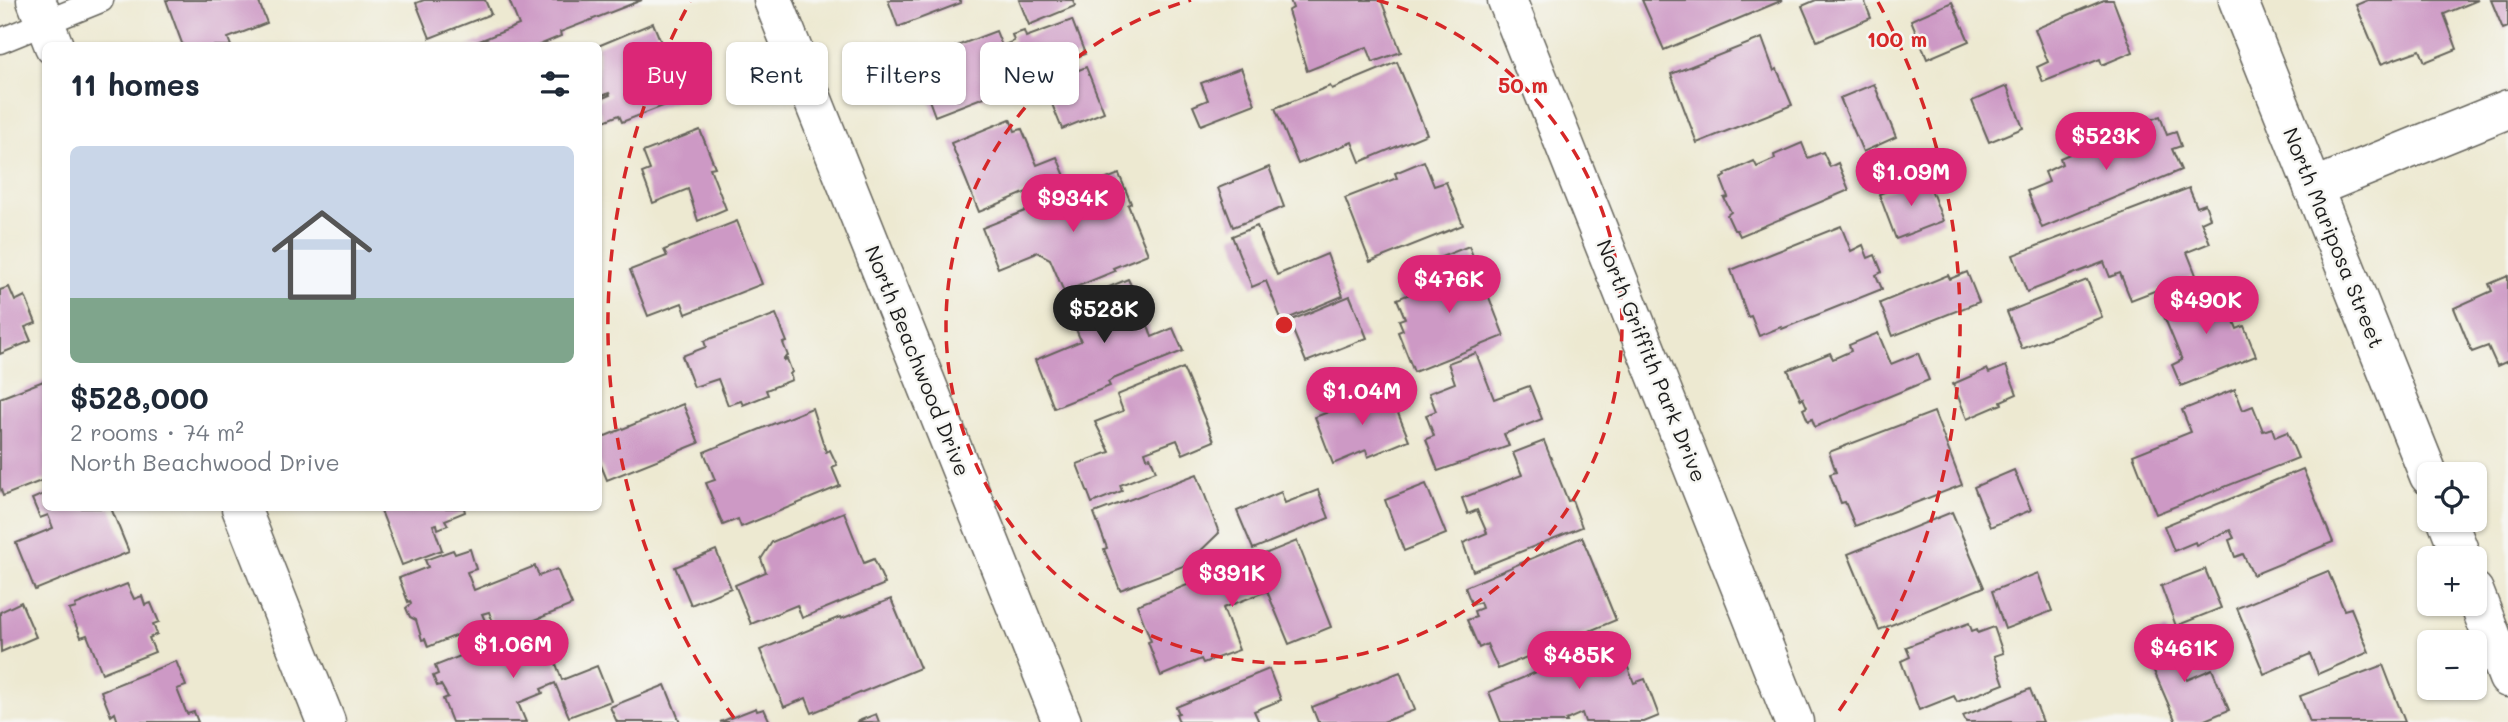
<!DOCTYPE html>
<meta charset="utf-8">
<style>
:root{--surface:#fff;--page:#f2f2f3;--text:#1f2937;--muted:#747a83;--accent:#db2777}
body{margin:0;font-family:Mali,sans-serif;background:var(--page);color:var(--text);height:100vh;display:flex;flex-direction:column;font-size:26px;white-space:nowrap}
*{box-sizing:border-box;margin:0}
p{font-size:23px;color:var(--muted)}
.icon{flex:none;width:38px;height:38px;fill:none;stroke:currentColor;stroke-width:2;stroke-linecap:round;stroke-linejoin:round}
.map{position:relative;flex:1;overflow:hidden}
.drawer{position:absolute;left:42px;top:42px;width:560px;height:469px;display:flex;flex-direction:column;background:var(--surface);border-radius:10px;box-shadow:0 2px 5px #0004}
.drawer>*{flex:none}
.hud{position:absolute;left:623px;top:42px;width:665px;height:63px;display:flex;gap:14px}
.tools{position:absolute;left:2417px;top:462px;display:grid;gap:14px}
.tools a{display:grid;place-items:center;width:70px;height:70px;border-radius:10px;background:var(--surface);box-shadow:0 2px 5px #0004;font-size:35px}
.price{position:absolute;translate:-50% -60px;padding:0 16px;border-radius:24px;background:var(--accent);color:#fff;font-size:23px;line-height:46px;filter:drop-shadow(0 2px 4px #0008)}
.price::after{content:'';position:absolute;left:50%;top:42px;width:21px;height:16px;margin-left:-10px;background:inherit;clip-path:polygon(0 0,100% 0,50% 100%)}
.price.active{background:#222;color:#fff}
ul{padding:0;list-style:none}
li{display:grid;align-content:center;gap:14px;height:371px;padding:0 28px}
li span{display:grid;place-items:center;height:217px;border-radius:10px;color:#555}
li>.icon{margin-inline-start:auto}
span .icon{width:126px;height:126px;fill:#fffc;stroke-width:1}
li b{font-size:30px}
h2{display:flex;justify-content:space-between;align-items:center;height:84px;padding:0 28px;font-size:30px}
.pill{padding:0 24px;border-radius:10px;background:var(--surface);box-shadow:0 2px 5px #0004;font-size:24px;line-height:63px}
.pill.active{background:var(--accent);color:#fff}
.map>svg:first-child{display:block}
</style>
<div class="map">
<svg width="2508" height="722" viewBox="0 0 2508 722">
<rect width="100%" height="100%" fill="#f6f6f2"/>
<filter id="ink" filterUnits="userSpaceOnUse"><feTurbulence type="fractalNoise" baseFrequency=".0143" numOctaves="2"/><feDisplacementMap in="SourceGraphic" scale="14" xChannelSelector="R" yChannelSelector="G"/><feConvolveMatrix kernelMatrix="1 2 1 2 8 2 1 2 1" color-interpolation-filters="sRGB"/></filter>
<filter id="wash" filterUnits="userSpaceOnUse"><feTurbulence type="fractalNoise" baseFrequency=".00686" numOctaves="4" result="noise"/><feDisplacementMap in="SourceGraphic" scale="28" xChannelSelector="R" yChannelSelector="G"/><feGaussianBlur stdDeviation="1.57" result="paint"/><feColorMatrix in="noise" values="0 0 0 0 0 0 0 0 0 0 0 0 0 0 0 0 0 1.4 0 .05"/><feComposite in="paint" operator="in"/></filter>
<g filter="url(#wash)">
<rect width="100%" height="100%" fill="#ede9d1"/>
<g id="blocks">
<!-- building -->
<g fill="#cd99c5">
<path d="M166,0H258L267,23L228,38L231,46H183Z"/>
<path d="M424,0H485L491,14L430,38L416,3Z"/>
<path d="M509,0H642L560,32L561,36L537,46H467L519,25Z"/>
<path d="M888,0H960L961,3L898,27Z"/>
<path d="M1019,0H1073L1075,6L1029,25Z"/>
<path d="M1290,0H1381L1401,52L1373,62L1367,47L1307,71L1288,11L1293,8Z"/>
<path d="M1642,0H1783L1664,50Z"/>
<path d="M1816,0H1864L1871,18L1817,41L1802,6Z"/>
<path d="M2104,0H2113L2133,52L2102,65L2100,59L2043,82L2037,67L2048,62L2035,29Z"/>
<path d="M2368,0H2478L2444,14L2457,49L2425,62L2420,50L2381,64L2356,5Z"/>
<path d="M2491,0H2508V27L2503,29Z"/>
<path d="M1952,2L1969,41L1927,59L1911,20Z"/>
<path d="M1072,20L1085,54L1055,65L1057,69L935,116L919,73L929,69L925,58L996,31L1002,46L1014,41L1012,35L1024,31L1026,37Z"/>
<path d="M653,23L684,98L622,122L619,115L604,121L598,107V100L610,95L609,93L598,97V46Z"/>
<path d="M1762,38L1774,71L1777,69L1792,105L1697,143L1671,74Z"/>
<path d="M1397,62L1427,134L1360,162L1352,142L1298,164L1275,108L1330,86L1332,89Z"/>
<path d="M1086,67L1104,112L1062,129L1044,84Z"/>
<path d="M1241,68L1255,104L1201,125L1193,106L1208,100L1201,83Z"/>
<path d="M1874,84L1896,137L1863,152L1840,98Z"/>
<path d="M2007,86L2023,128L1989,142L1972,101Z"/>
<path d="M2160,116L2167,135L2176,132L2181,146L2172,149L2181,170L2042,228L2027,191L2049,182L2045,172L2062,164L2060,158L2084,148L2086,152L2124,135L2123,131Z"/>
<path d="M1010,119L1015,131L1022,129L1037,165L1057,157L1065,176L979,212L951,143Z"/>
<path d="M700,130L715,167L710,168L726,209L698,221L688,189L653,203L642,173L650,170L643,152Z"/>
<path d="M1802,143L1808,158L1823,152L1830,167L1838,163L1849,190L1740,236L1737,230H1734L1727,215L1731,212L1724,198L1728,197L1721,179L1726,176L1725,174L1754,161L1757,167L1775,159L1774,155Z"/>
<path d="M1424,161L1434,186L1446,182L1463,225L1370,262L1345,198L1397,178L1395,173Z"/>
<path d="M1269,167L1284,207L1233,227L1218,188Z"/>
<path d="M1119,174L1131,203L1128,205L1148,254L1113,268L1115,271L1064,292L1050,259L1037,252L998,268L982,228Z"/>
<path d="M1926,176L1943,221L1896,239L1879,194Z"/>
<path d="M2189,188L2197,207L2205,204L2210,218L2201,222L2210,243L2187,252L2196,275L2131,300L2120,273L2110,277L2104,262L2027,292L2013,255Z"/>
<path d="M737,221L762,284L686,314L682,303L648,316L630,270L667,256L664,250Z"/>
<path d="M1257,226L1277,275L1327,254L1343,296L1282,321L1266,281L1252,287L1232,236Z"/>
<path d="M1841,226L1851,251L1863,245L1868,258L1875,255L1882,272L1876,275L1882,289L1782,329L1781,327L1759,336L1751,316L1748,317L1731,270Z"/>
<path d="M1469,246L1504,336L1414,372L1398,332L1403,330L1399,320L1405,318L1397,299L1450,278L1441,257Z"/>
<path d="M1967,272L1979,302L1893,336L1880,303L1948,275L1950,279Z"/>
<path d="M2508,276V361L2497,366L2488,346L2472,352L2454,308L2492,291L2489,284Z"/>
<path d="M1128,279L1135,294L1137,293L1152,337L1173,328L1183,351L1113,379L1108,382L1110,386L1054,408L1035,360L1081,341L1066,305Z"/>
<path d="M2087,280L2102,317L2022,349L2007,312Z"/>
<path d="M2220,285L2237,329L2244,326L2256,356L2181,386L2172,365L2182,360L2161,309Z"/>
<path d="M9,287L15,301L25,296L36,323L25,327L31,341L0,354V290Z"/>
<path d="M1350,296L1367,338L1306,362L1289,321Z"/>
<path d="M776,314L787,342L783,343L788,356L784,358V360L787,359L792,372L790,374L792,380L766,390L768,395L743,405L741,401L728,405L718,379L694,387L682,356L706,347L704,341Z"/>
<path d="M1878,333L1891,364L1918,353L1929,380L1815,427L1812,419L1808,421L1803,409L1807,407L1803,398L1801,400L1788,370L1830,353L1833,359L1851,351L1849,345Z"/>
<path d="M1476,353L1494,399L1529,386L1542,419L1504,434L1509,446L1438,471L1426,439L1434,436L1426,415L1436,411L1429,393L1455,383L1448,363Z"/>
<path d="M2006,366L2017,394L2001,401L2002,404L1967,419L1953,384L1987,369L1989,373Z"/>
<path d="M1183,368L1214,441L1183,454L1177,440L1145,452L1147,458L1150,457L1156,471L1120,485L1122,491L1092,503L1077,464L1110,452L1095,422L1123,411L1117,395Z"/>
<path d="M46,380V479L3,496L0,487V398Z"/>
<path d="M1388,389L1409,440L1368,457L1366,450L1333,464L1315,417Z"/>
<path d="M2235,389L2243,410L2253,406L2263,431L2272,428L2275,437L2287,432L2298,458L2156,514L2133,455L2191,432L2182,410Z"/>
<path d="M683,404L699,443L607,480L598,458V439Z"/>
<path d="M812,408L826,452L830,450L837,465L832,467L840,486L741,527L738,519L723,525L706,483L715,480L704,452Z"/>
<path d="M1934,412L1962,485L1855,526L1845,502L1841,503L1830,474L1836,472L1829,452Z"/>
<path d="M1544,441L1568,501L1572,500L1582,527L1473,571L1463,543L1487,533L1477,510L1468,514L1462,498L1522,475L1513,453Z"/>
<path d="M2303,469L2333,542L2253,575L2243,554L2235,557L2229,540L2234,538L2230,530L2196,545L2195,542L2174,551L2164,526Z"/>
<path d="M2014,470L2031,510L1990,527L1974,487Z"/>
<path d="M1197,474L1219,533L1186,565L1120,590L1104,549L1107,548L1094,513Z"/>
<path d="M1426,484L1446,534L1404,551L1385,500Z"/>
<path d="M1318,490L1329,518L1253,549L1237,511L1281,492L1285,503Z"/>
<path d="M46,493V508H111L129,552L35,590L16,543L53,528L48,515L40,518L32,499Z"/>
<path d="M380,508H464L465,512L445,520L448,525L438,529L437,524L433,525L442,550L402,565Z"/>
<path d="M844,512L864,563L874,559L885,584L802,618L797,605L751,624L735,585L766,572L761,559L772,542Z"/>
<path d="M1952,512L1984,587L1879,630L1848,554Z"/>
<path d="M1582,537L1616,620L1498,669L1487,644L1479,648L1467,620L1476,617L1474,611L1482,608L1480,602L1472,605L1465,587Z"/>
<path d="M1297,541L1331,627L1289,644L1267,591L1223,608L1239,650L1203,663L1201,659L1161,676L1148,642L1151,641L1137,605Z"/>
<path d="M470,549L476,569L467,572L474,590L535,566L539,576L557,569L572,605L498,635L489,612L482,614L486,623L428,647L425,639L422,640L416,620L410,617L406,608L411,604L410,601L408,602L399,578L428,567L425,560L453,550L455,554Z"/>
<path d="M716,550L731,588L691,605L675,567Z"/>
<path d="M2205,569L2221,608L2176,626L2161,586Z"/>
<path d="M2328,571L2344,610L2351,608L2369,652L2318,674L2310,654L2264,674L2237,608Z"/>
<path d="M2038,573L2052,611L2005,629L1992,591Z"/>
<path d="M127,584L134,599L142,596L145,605L151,603L159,622L153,624L157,634L149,638L155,652L102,673L87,635L81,637L69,610L76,608L75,605Z"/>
<path d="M891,599L920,668L812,713L806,698L784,707L760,650L840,617L841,619Z"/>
<path d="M21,602L36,637L1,652L0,612Z"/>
<path d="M544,623L554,649L551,650L562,680L597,666L611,701L569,717L555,683L541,689L543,693L518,703L526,722H452L443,699L448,697L441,685L437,686L433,676L438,674L435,666Z"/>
<path d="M1969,623L1972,631L1977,629L1978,633L1994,627L2003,653L1994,656L2004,684L1957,702L1954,696L1919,710L1901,661L1910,657L1906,647Z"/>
<path d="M2166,630L2187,680L2212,669L2229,710L2200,722H2176L2141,641Z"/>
<path d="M1620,637L1629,659L1625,660L1634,683L1645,679L1659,716L1644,722H1585L1582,713L1566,720L1567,722H1501L1489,692Z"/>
<path d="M176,661L186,686L177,689L187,714L194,712L198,722H118L115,713L111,716L101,691Z"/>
<path d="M2383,665L2405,722H2310L2300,696Z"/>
<path d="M1269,669L1281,700L1254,711L1259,722H1179L1176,714L1179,713L1176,707Z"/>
<path d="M1400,672L1415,710L1383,722H1318L1312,707Z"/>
<path d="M665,685L680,722H617L610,707Z"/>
<path d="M2030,689L2043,722H1966L1963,716Z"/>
<path d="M756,708L757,711L764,709L770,722H720Z"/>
<path d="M876,714L879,722H856Z"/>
</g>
</g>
</g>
<g filter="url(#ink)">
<use href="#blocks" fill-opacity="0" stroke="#65645b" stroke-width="2"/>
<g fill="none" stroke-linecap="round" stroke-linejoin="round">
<defs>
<path id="service" d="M0,41L101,0"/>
<g id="minor">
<path d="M36,0L54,46"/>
<path d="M773,0L1062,722"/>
<path d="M1507,0L1794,722"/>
<path d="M2238,0L2429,476"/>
<path d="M2313,188L2508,109"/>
<path d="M241,508L326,722"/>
<path d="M2447,520L2462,558"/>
<path d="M2474,591L2508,678"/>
</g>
</defs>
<!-- service casing -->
<use href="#service" stroke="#65645b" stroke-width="27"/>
<!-- minor casing -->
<use href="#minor" stroke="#65645b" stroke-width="41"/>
<!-- service -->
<use href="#service" stroke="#fff" stroke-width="24"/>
<!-- minor -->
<use href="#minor" stroke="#fff" stroke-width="38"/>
</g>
</g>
<!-- distance rings -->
<g fill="none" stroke="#d62828" stroke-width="3.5" stroke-dasharray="12 9">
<path d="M1377 0A338 338 0 1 1 1191 0"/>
<path d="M734 718A676 676 0 0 1 690 2M1878 2A676 676 0 0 1 1834 718"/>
</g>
<g text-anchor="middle" stroke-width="5" stroke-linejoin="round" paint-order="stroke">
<!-- street labels -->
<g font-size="21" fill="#1c1c1c" stroke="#f6f6f2">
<text transform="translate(2333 238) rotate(68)" y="7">North Mariposa Street</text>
<text transform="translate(917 361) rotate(68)" y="7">North Beachwood Drive</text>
<text transform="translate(1651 361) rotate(68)" y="7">North Griffith Park Drive</text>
</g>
</g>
<circle cx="1284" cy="325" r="10" fill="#d62828" stroke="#f6f6f2" stroke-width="3.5"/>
<g font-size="21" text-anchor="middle" font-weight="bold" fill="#d62828" stroke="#f6f6f2" stroke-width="5" stroke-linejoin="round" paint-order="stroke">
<text x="1897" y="47">100 m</text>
<text x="1523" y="93">50 m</text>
</g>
</svg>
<div class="tools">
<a><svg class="icon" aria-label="locate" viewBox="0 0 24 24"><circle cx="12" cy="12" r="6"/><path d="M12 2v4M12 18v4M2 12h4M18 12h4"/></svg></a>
<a>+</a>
<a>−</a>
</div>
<b class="price" style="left:2106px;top:172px">$523K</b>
<b class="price" style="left:1911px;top:208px">$1.09M</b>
<b class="price" style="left:1073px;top:234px">$934K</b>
<b class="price" style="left:1449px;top:315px">$476K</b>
<b class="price" style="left:2206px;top:336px">$490K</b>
<b class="price active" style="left:1104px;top:345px">$528K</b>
<b class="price" style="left:1362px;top:427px">$1.04M</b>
<b class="price" style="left:1232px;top:609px">$391K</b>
<b class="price" style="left:513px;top:680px">$1.06M</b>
<b class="price" style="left:2184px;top:684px">$461K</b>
<b class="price" style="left:1579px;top:691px">$485K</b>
<div class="hud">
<a class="pill active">Buy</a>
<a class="pill">Rent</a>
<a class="pill">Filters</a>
<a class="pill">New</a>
</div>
<section class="drawer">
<h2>11 homes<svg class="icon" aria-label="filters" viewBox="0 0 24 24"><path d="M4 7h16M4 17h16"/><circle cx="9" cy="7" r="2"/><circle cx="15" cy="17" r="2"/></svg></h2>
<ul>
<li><span style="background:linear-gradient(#c9d6e8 70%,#7fa58c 0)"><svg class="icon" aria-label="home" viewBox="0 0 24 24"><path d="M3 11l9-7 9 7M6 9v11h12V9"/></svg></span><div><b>$528,000</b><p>2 rooms · 74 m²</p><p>North Beachwood Drive</p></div></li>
</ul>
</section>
</div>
